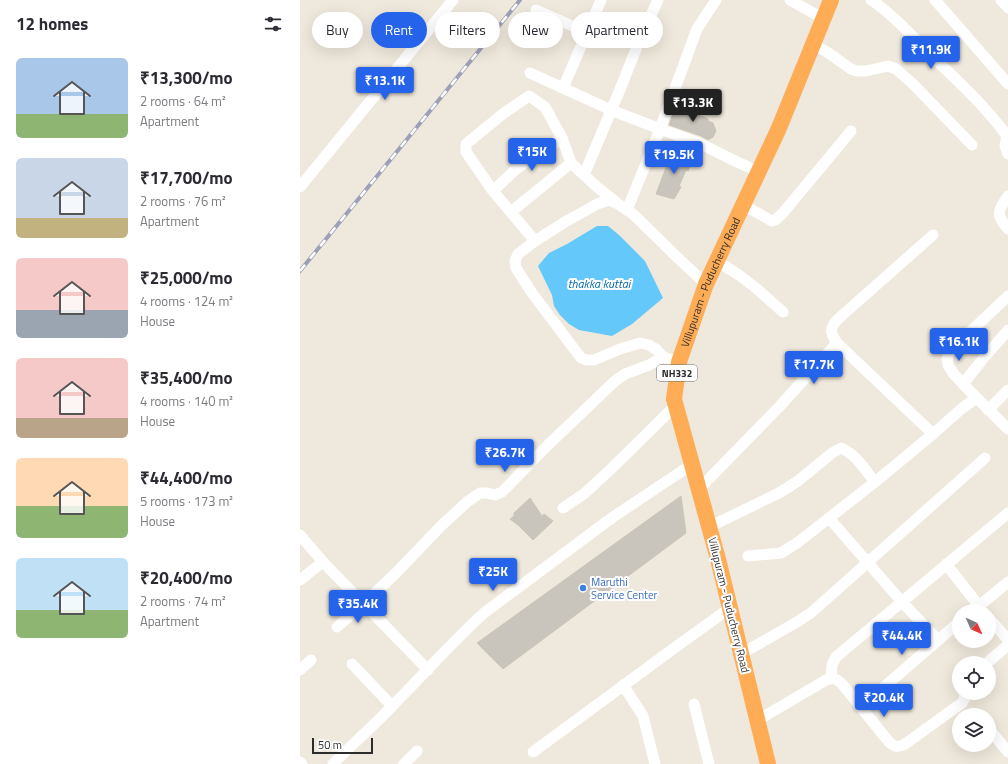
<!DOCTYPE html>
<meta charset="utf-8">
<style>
:root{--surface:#fff;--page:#f7f7f7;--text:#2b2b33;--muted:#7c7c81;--accent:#2563eb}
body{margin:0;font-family:"Titillium Web",sans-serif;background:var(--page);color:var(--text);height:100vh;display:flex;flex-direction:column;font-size:15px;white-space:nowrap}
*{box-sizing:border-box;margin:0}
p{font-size:13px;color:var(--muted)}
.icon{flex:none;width:22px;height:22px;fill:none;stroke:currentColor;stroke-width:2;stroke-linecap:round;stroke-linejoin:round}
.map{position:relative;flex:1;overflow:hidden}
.side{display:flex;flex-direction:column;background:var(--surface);width:300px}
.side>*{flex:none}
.guide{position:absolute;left:12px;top:12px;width:380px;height:36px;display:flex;gap:8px}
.needle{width:26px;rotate:135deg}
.controls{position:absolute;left:652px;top:604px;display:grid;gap:8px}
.controls a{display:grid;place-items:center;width:44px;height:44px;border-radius:50%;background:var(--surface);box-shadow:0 4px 16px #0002;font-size:20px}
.scale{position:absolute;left:12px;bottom:10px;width:61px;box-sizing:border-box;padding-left:4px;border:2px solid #2c2c2c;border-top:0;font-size:11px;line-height:14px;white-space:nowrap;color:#2c2c2c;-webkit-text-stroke:3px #fff;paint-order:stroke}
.price{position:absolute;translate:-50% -34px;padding:0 9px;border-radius:4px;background:var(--accent);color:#fff;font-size:13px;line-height:26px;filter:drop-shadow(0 1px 2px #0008)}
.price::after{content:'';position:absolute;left:50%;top:24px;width:12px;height:9px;margin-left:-6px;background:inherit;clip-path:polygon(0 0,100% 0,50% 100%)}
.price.on{background:#222;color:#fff}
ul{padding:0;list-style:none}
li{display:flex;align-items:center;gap:12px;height:100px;padding:0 16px}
li span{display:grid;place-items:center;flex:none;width:112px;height:80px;border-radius:6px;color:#555}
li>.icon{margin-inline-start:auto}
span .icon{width:48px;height:48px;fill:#fffc;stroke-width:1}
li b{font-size:17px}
h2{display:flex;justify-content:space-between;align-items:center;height:48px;padding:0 16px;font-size:17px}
.tag{padding:0 14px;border-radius:18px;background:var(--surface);box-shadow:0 4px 16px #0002;font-size:14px;line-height:36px}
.tag.on{background:var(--accent);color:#fff}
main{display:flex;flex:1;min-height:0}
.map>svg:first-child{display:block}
</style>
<main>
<section class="side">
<h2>12 homes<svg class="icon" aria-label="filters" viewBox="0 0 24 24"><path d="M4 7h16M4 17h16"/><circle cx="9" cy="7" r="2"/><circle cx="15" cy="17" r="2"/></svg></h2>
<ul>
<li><span style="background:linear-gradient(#a9c7e8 70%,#8fb573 0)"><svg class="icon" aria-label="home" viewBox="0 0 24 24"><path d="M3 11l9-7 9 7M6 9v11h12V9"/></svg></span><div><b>₹13,300/mo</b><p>2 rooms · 64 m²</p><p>Apartment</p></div></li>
<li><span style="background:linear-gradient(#c9d6e8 75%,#c2b280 0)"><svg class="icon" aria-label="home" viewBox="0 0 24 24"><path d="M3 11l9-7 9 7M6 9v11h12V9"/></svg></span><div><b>₹17,700/mo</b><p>2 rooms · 76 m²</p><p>Apartment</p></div></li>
<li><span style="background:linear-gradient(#f6c9c9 65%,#9aa5b1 0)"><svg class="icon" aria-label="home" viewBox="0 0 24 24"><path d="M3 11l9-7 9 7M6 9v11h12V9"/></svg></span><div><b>₹25,000/mo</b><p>4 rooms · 124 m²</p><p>House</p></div></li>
<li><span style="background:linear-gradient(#f6c9c9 75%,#b9a48a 0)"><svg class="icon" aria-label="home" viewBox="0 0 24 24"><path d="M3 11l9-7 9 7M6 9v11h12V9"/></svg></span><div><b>₹35,400/mo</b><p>4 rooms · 140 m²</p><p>House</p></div></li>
<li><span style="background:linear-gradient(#ffd9b3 60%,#8fb573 0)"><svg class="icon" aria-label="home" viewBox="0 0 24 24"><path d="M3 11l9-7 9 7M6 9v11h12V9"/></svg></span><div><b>₹44,400/mo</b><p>5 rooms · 173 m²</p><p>House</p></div></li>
<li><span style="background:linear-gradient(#bfe0f5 65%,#8fb573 0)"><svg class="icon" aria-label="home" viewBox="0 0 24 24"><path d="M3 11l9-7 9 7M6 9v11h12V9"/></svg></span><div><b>₹20,400/mo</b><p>2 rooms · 74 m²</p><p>Apartment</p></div></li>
</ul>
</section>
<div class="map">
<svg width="708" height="764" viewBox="0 0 708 764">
<rect width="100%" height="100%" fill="#efe8dc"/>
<!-- water -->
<path fill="#65c8fb" d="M297,226H308L319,235L345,261L363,298L332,324L312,336L279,330L269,324L260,315L254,306L252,295L238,266L249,253L267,244Z"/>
<!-- building -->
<g fill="#cac5bc" stroke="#cbc5b6">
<path d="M376,106L408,119V121L413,123L416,131L413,137L408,140L401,136L369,125Z"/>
<path d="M372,152L389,156L392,159L388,171L386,170L379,186L381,187L374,199L356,194Z"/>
<path d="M381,496L386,533L203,669L177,643Z"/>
<path d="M230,498L242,516L244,514L253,521L233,540L218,525L210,519L214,516V513Z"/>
</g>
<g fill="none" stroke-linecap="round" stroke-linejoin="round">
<!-- minor -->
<g stroke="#fff" stroke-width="11">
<path d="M490,0L524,19"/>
<path d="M571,0C595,16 614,38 634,58C660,83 686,107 707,136L705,146L708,154"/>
<path d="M635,0L708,84"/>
<path d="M701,0L708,8"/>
<path d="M236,10L286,32"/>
<path d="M513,44L527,52L551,69L557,71H566L588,66L596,69L613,84L672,145"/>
<path d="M230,73L311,110L360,129L399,143L433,160L459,172"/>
<path d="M263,88L301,0"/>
<path d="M284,175L321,87L340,39L358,0"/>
<path d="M0,187L153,0"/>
<path d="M193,191L216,169L262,138"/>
<path d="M708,196C697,212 696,214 708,229"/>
<path d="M443,205L472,221L475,220L482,214L551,131"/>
<path d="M327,210L360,129L397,29L416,0"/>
<path d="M211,212L271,163"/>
<path d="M235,241L193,191L166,152V144L204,113L229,96L245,107L262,138L271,163L297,187L316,202"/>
<path d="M417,261L439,275L457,289L483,312"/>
<path d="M708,296L650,351L647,359L648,365L653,373L663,384L708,429"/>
<path d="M537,343C530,332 529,329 538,319L633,235"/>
<path d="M379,362L363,357L357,350L349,345L340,343L320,349L294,360H286L281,358L232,293L221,276L216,268L215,261L218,254L235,241L265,222L297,204L309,200L318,204L333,214L380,260L406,284"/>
<path d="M663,384L682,360L708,330"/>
<path d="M688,410L708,390"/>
<path d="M399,489L479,407L537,343L633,434"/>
<path d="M263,508L285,493L311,469L375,406"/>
<path d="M529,518L602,602L638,640"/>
<path d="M409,527L479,493L498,481L532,453L541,448C556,454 565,470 575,482"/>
<path d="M0,535L23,562L128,670"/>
<path d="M448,556L481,553L497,543L575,482L633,434L660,410L676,398"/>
<path d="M646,564L679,606L708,582"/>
<path d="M0,580L23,562"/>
<path d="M689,618L708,640"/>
<path d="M37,627L63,604L96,573L141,526L167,502L180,493H187L195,495L202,492L248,445L315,381L325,374L349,365L363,357"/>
<path d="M441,654L497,622L512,612L685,458"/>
<path d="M687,663L708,645"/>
<path d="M52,664L92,706"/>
<path d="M0,670L11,660"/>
<path d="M531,678L532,665L536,657L708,513"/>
<path d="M323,685L343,716L355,764"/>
<path d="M394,704L409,764"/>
<path d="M561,707L659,622"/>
<path d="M458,720L526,680C534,677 537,679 543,685L589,742C595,747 598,748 605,744L662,703C664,700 666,697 664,693"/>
<path d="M689,729L708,752"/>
<path d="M233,752L377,646L430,608"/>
<path d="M0,762L2,764"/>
<path d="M33,764C53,743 76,724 96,702C125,673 153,641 184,613L313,517L391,465"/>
<path d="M104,764L117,751"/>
</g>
<!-- highway -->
<path stroke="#ffac57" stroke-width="16" id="s1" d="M468,764L418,559L374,399L379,362L406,284L479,128L531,0"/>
<defs>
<path id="rail" d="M0,271L220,0"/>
</defs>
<!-- rail casing -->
<use href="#rail" stroke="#9ea0b8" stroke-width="4"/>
<!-- rail -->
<use href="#rail" stroke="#fff" stroke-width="2.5" stroke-dasharray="8" stroke-linecap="butt"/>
</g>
<!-- markers -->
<circle fill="#3f7fe0" stroke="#fff" stroke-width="1.5" cx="283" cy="588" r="4"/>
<g text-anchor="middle" stroke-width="4" stroke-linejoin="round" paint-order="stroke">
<!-- shield labels -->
<rect fill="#fff" stroke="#6b6b6b" stroke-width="1" x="357" y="365" width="40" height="16" rx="3"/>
<g font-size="10" font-weight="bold" fill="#2c2c2c">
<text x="377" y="377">NH332</text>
</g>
<!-- street labels -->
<g font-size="11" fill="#2c2c2c" stroke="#fff">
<text dy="4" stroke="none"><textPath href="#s1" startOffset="500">Villupuram - Puducherry Road</textPath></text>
<text transform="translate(429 605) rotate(76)" y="4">Villupuram - Puducherry Road</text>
</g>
<!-- shop labels -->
<g font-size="11" fill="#366cbe" stroke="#fff" text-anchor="start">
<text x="291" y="586">Maruthi<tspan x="291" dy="13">Service Center</tspan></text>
</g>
<!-- water labels -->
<g font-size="12" font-style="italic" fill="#0064ab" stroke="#fff">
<text x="299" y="288">thakka kuttai</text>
</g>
</g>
</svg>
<div class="controls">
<a><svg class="needle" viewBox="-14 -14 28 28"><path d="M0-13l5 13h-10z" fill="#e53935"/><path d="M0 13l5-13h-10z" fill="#7c7c81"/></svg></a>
<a><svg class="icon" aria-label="locate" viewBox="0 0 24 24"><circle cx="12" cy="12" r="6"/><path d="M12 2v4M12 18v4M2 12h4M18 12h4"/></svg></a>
<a><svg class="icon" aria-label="layers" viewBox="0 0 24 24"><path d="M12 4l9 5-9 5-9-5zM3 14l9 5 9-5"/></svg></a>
</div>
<div class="scale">50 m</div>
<b class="price" style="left:631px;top:70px">₹11.9K</b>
<b class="price" style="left:85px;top:101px">₹13.1K</b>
<b class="price on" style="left:393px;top:123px">₹13.3K</b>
<b class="price" style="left:232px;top:172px">₹15K</b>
<b class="price" style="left:374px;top:175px">₹19.5K</b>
<b class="price" style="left:659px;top:362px">₹16.1K</b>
<b class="price" style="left:514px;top:385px">₹17.7K</b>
<b class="price" style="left:205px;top:473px">₹26.7K</b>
<b class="price" style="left:193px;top:592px">₹25K</b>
<b class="price" style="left:58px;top:624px">₹35.4K</b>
<b class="price" style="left:602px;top:656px">₹44.4K</b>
<b class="price" style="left:584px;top:718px">₹20.4K</b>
<div class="guide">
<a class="tag">Buy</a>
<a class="tag on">Rent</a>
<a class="tag">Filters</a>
<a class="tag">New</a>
<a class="tag">Apartment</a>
</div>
</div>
</main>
